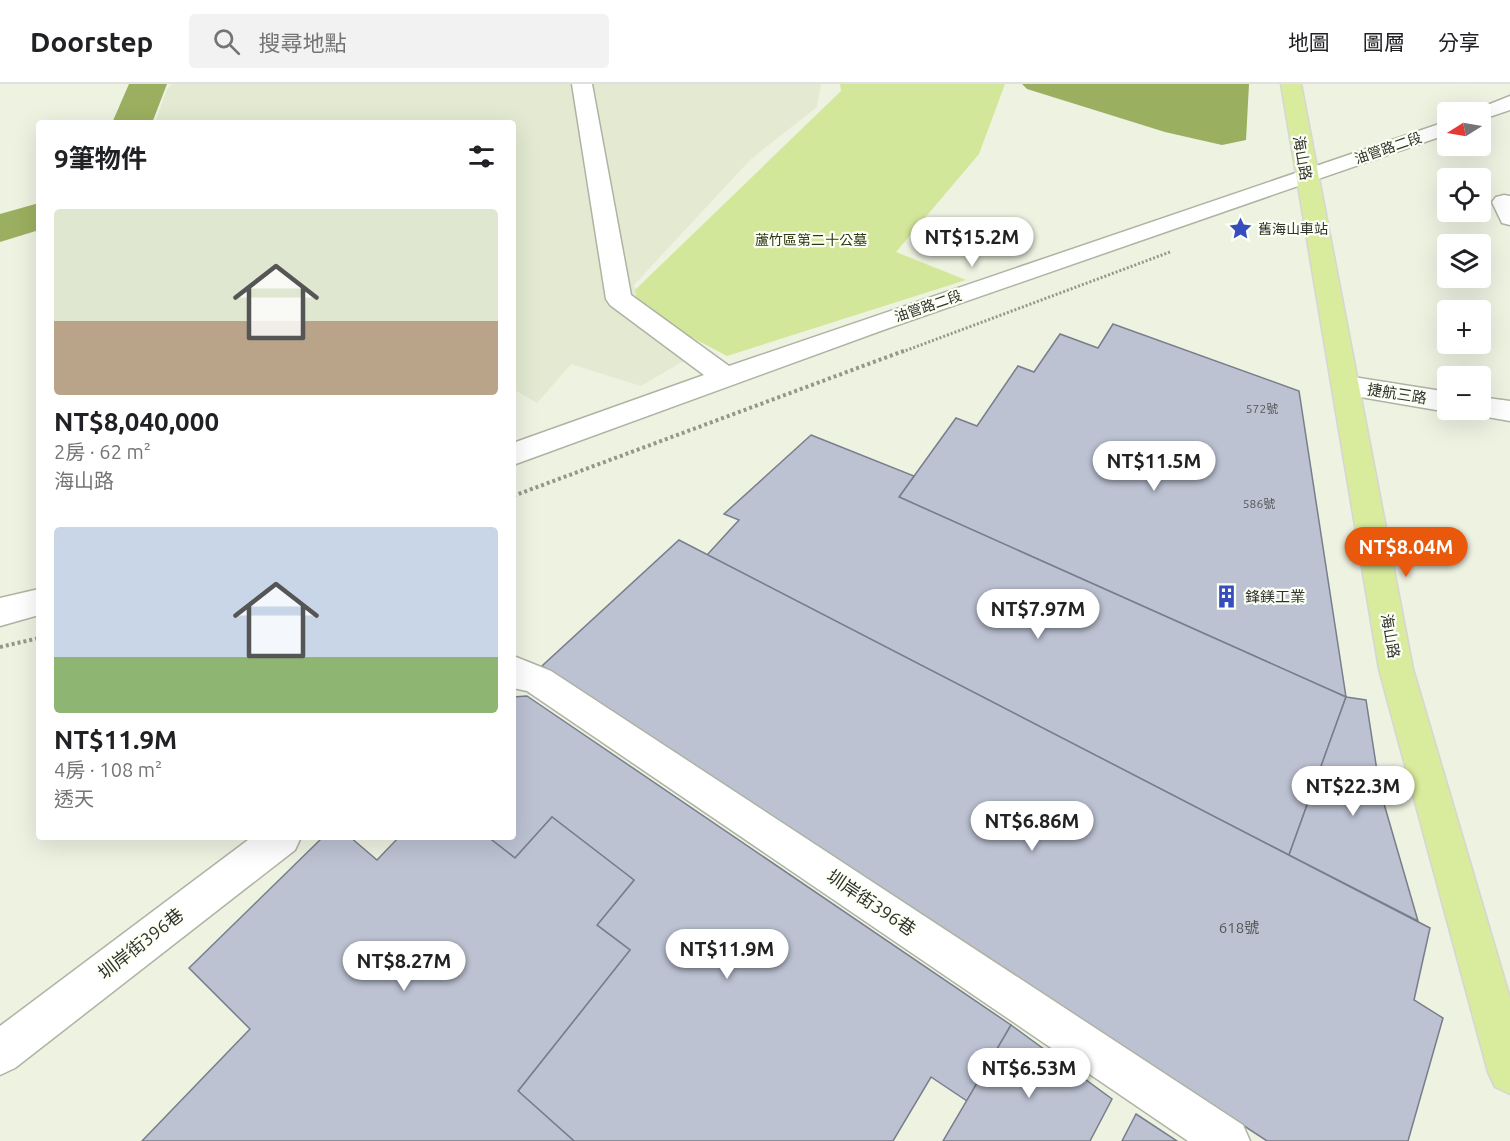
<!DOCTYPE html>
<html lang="zh-TW">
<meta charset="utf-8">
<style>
:root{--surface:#fff;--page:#f2f2f2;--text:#202124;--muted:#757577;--line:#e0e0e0;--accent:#ea580c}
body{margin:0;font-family:Ubuntu,"Noto Sans TC",sans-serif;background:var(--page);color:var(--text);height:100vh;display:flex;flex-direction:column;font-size:22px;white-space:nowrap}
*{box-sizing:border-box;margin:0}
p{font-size:20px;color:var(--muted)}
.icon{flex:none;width:33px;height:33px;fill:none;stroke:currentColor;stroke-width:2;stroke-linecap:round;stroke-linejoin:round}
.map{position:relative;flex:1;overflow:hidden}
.sheet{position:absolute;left:36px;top:36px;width:480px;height:720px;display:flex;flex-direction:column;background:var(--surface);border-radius:6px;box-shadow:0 6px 24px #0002}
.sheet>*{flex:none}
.needle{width:39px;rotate:259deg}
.tools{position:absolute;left:1437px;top:18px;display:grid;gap:12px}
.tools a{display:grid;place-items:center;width:54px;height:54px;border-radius:6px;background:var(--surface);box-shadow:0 6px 24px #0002;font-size:30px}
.price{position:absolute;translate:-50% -51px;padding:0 14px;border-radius:21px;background:#fff;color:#222;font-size:20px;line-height:39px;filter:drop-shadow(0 2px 3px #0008)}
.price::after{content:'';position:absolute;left:50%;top:36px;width:18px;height:14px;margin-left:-9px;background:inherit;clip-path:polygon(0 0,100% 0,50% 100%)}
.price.active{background:var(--accent);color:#fff}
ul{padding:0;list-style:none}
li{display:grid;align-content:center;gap:12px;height:318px;padding:0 18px}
li span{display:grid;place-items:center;height:186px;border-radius:6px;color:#555}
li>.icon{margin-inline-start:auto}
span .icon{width:108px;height:108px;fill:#fffc;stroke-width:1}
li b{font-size:26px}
h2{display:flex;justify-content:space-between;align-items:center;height:72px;padding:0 18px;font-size:26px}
header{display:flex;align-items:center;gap:36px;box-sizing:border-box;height:84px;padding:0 30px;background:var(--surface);border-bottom:2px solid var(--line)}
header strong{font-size:28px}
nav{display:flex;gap:33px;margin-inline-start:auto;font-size:21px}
.search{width:420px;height:54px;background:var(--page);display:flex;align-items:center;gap:15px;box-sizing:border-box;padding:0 21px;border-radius:6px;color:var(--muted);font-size:22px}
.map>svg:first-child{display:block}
</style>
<header>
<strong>Doorstep</strong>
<div class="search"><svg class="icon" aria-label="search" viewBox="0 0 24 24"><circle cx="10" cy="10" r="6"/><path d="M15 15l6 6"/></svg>搜尋地點</div>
<nav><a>地圖</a><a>圖層</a><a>分享</a></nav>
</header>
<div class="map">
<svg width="1510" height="1057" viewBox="0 0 1510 1057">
<rect width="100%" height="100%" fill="#edf2e1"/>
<!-- built -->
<path fill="#e3ead1" d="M172,0H821L817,23L751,75L633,202L702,266L641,302L571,280L537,319L513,305V39H155L167,5Z"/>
<!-- green -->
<path fill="#d3e79a" d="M840,0H1005L979,70L896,168L966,196L727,272L640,226L635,206L841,7Z"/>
<!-- water -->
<path fill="#9baf60" d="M1022,0H1249L1246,56L1222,61L1165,48L1027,5Z"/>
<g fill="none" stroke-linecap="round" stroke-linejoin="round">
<!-- river -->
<g fill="#9baf60" fill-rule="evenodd">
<path d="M129,0H167L152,39H112Z"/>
<path d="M39,119V146L0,158V130Z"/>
</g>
</g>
<!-- building -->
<g fill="#bcc2d2" stroke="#787e8c" stroke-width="1.5">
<path d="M1113,240L1299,307L1346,613L899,413L956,334L977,342L1018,282L1034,288L1060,250L1098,264Z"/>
<path d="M811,351L914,392L899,413L1346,613L1289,771L707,471L739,436L724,430Z"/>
<path d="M679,456L1430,844L1414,916L1443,934L1408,1057H1267L542,582Z"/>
<path d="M527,612L1011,941L967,1017L931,993L893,1057H574L518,1007L630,866L597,841L634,796L552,733L515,774L488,753H513V613Z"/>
<path d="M1346,613L1366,616L1380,706L1418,837L1289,771Z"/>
<path d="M552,733L634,796L597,841L630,866L518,1007L574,1057H142L250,945L189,884L323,753H350L377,776L399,753H488L515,774Z"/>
<path d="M1011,941L1112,1015L1090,1057H943Z"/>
<path d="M1136,1030L1177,1057H1122Z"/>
</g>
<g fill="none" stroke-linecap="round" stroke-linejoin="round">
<defs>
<g id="minor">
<path d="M572,0H592L631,211L729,282L1448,37V50L886,245L513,381V359L704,291L610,221L606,215Z"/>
<path d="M1510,12V26L1480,36V28H1470Z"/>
<path d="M1504,111L1510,112V141L1502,139L1492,118L1496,113Z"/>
<path d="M1347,292L1448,308V326H1456L1448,328L1337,309L1333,302L1337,295Z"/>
<path d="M1480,313L1510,317V337L1470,330L1467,326H1480Z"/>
<path d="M39,505V531L0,542V514Z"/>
<path d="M516,573L551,587L1243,1041L1250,1057H1188L527,607L513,604V574Z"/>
<path d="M252,753H301L295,766L15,984L0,991V942Z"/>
</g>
<path id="major" d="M1281,0H1301L1413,585L1510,914V1010L1495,1003L1488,988L1379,585Z"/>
</defs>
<!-- minor casing -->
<use href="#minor" stroke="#aeb3a3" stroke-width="3"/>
<!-- major casing -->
<use href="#major" stroke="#d6d6d5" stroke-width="3"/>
<!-- path-far1 -->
<path stroke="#94988c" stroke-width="3" stroke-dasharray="2 2" stroke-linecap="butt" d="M902,268L1170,168"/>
<!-- path -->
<g stroke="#94988c" stroke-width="4" stroke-dasharray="3 3" stroke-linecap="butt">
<path d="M513,412L906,266"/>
<path d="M0,563L39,554"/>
</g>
<!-- minor -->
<use href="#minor" fill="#fff" fill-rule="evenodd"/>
<!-- major -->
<use href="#major" fill="#d9eb9c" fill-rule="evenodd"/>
</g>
<!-- icons -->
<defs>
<symbol id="sight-bare" viewBox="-9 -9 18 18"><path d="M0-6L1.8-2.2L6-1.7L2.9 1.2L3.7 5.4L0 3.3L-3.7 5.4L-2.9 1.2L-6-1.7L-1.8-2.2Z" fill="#374dbf" stroke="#fbfff4" stroke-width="2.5" paint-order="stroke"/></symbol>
<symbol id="building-bare" viewBox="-9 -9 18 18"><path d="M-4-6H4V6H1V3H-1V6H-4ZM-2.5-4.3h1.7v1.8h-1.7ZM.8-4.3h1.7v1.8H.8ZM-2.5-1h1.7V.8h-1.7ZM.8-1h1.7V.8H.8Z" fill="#374dbf" stroke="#fbfff4" stroke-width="2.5" paint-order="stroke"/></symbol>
</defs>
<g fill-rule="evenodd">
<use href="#sight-bare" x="1224" y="128" width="33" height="33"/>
<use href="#building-bare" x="1210" y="496" width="33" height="33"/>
</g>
<g text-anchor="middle" stroke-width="4.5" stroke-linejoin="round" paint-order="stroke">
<!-- number labels -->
<g font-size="12" fill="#535655">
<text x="1262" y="329">572號</text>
<text x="1259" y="424">586號</text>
</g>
<!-- far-street labels -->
<g font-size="14" fill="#30322b" stroke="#fbfff4">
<text transform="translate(1388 64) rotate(-19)" y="5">油管路二段</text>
<text transform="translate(928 222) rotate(-19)" y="5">油管路二段</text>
</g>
<!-- far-poi labels -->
<g font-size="14" fill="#30322b" stroke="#fbfff4" text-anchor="start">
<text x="1258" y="150">舊海山車站</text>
</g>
<!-- far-park labels -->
<g font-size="14" fill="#2f3715" stroke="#fbfff4">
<text x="811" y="161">蘆竹區第二十公墓</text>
</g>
<!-- street labels -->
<g font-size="15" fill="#30322b" stroke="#fbfff4">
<text transform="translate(1302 74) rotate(80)" y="5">海山路</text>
<text transform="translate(1397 310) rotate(9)" y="5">捷航三路</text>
<text transform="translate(1390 552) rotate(80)" y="5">海山路</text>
</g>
<!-- poi labels -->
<g font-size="15" fill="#30322b" stroke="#fbfff4" text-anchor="start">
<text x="1245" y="518">鋒鎂工業</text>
</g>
<!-- near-number labels -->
<g font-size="15" fill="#535655">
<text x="1239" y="849">618號</text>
</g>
<!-- near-street labels -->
<g font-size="18" fill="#30322b" stroke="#fbfff4">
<text transform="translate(871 819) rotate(34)" y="6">圳岸街396巷</text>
<text transform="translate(141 860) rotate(-38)" y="6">圳岸街396巷</text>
</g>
</g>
</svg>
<div class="tools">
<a><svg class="needle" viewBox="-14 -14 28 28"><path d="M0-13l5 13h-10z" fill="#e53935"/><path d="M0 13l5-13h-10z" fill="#757577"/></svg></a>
<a><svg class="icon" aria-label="locate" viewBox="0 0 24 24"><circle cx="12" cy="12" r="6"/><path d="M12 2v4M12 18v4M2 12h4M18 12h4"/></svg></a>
<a><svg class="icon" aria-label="layers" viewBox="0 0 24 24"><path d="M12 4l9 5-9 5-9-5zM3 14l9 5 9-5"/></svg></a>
<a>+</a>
<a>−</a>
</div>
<b class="price" style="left:972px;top:184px">NT$15.2M</b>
<b class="price" style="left:1154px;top:408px">NT$11.5M</b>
<b class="price active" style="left:1406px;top:494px">NT$8.04M</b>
<b class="price" style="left:1038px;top:556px">NT$7.97M</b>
<b class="price" style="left:1353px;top:733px">NT$22.3M</b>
<b class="price" style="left:1032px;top:768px">NT$6.86M</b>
<b class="price" style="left:727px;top:896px">NT$11.9M</b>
<b class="price" style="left:404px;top:908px">NT$8.27M</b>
<b class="price" style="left:1029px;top:1015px">NT$6.53M</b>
<section class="sheet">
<h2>9筆物件<svg class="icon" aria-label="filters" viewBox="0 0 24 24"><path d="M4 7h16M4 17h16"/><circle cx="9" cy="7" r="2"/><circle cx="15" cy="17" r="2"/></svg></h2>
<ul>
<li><span style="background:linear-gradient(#dfe7d0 60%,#b9a48a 0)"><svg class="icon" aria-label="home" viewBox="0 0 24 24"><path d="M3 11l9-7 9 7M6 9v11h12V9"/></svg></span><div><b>NT$8,040,000</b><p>2房 · 62 m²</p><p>海山路</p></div></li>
<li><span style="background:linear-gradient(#c9d6e8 70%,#8fb573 0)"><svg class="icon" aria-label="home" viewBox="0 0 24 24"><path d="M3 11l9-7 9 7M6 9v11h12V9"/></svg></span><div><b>NT$11.9M</b><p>4房 · 108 m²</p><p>透天</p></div></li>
</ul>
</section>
</div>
